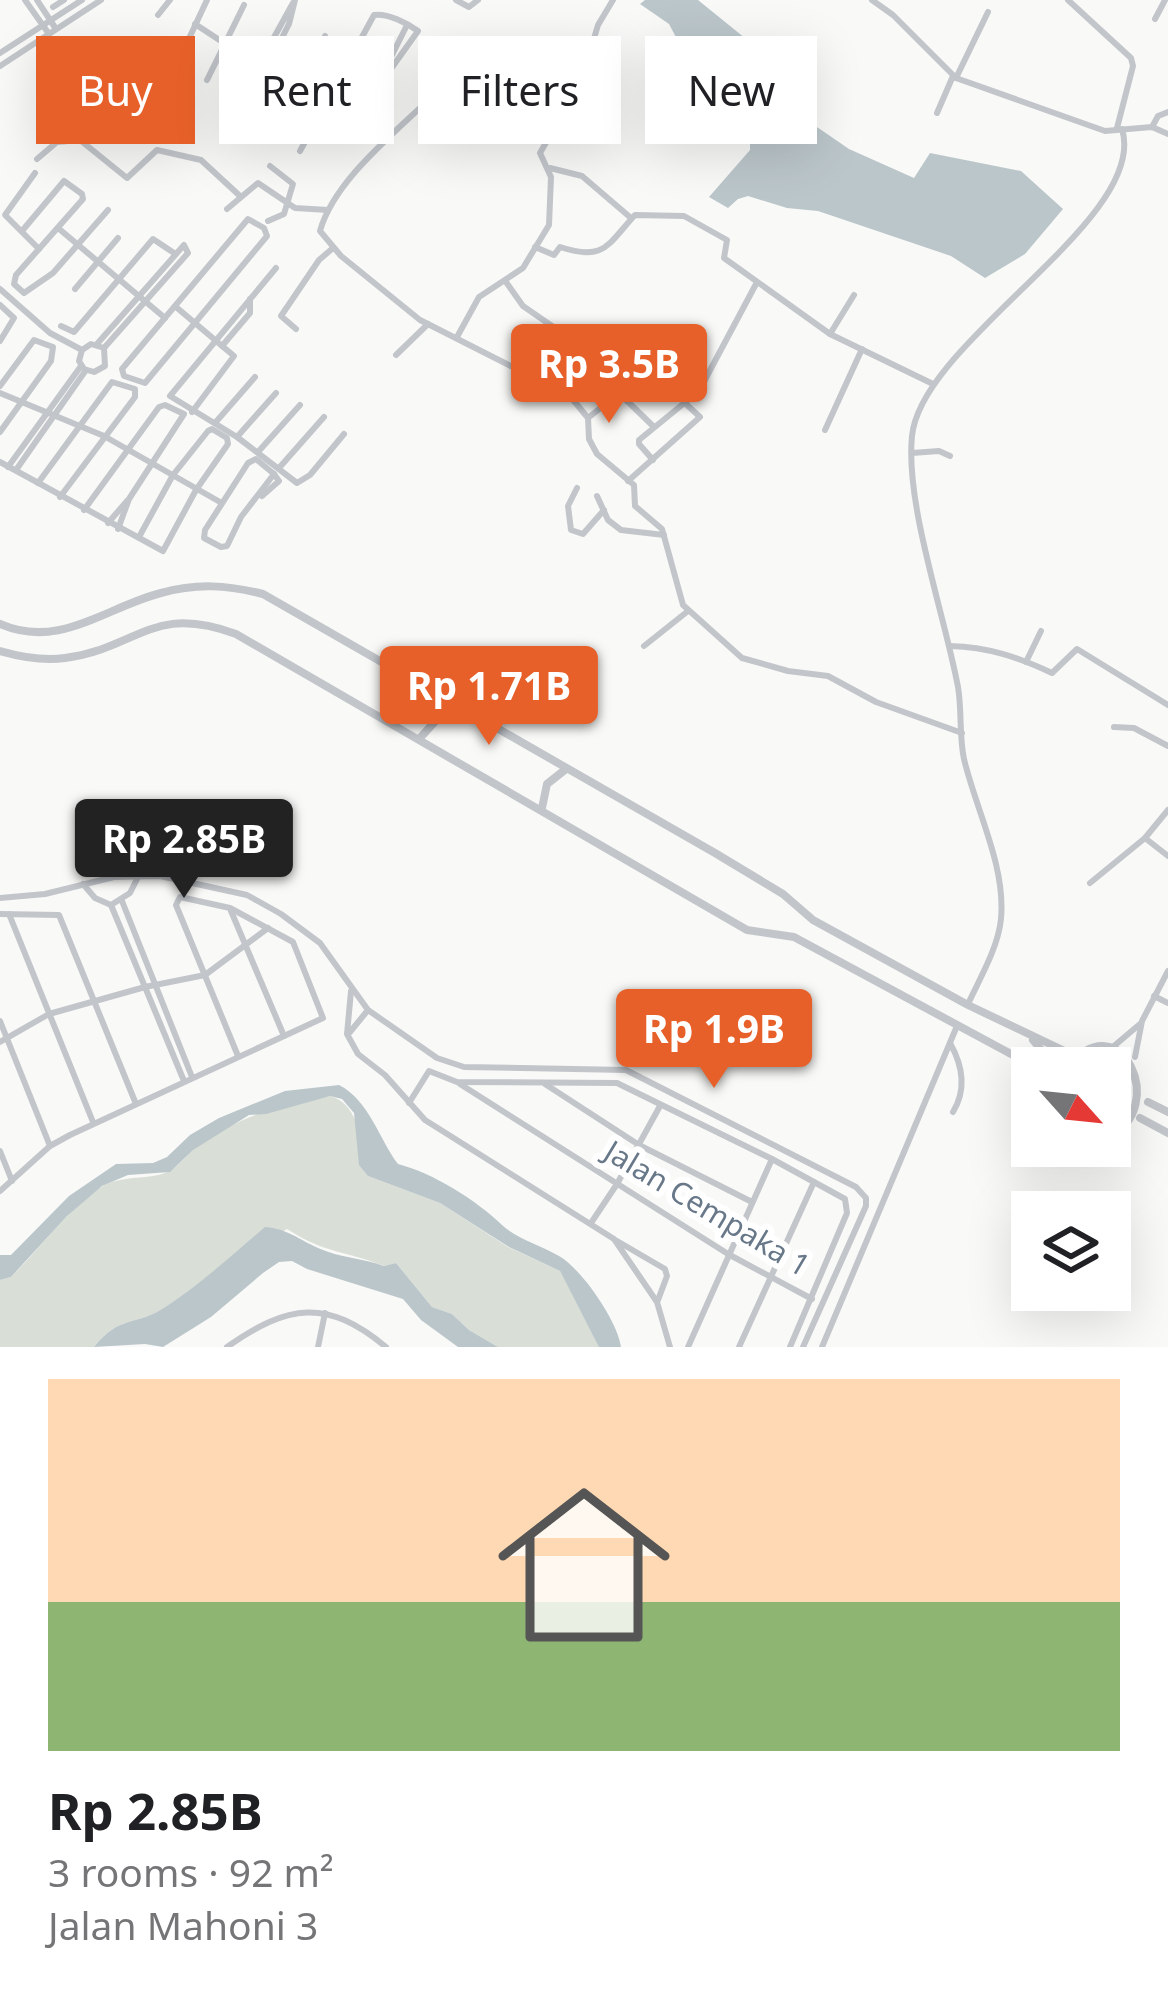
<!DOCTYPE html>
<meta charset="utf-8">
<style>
:root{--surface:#fff;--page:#f6f6f6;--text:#202124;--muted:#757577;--line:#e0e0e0;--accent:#e76029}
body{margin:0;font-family:"Noto Sans",sans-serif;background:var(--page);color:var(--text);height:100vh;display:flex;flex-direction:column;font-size:45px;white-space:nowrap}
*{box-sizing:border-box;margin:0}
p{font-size:39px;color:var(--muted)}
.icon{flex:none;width:66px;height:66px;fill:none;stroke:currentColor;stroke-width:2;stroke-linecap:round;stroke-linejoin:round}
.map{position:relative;height:1347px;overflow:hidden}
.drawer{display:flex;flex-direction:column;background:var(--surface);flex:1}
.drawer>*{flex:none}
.top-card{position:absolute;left:36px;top:36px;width:1098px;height:108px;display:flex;gap:24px}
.needle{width:78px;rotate:117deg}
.tools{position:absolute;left:1011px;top:1047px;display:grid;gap:24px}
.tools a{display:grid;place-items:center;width:120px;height:120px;border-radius:0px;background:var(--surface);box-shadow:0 12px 48px #0002;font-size:60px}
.price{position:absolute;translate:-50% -102px;padding:0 27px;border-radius:12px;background:var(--accent);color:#fff;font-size:39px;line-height:78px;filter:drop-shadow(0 3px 6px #0008)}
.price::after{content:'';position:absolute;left:50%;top:72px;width:36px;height:27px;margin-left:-18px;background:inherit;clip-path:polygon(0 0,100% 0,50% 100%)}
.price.selected{background:#222;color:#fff}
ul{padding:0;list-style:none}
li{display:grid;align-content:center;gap:24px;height:636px;padding:0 48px}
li+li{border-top:3px solid var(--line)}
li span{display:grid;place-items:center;height:372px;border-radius:0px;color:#555}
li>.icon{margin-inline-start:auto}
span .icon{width:216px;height:216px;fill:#fffc;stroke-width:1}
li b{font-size:51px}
.tag{padding:0 42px;border-radius:0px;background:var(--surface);box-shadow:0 12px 48px #0002;font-size:42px;line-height:108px}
.tag.selected{background:var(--accent);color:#fff}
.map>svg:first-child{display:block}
</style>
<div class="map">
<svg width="1168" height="1347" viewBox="0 0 1168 1347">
<rect width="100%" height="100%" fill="#f9f9f7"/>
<!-- green -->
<path fill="#d9ded6" d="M330,1096C362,1105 361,1148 368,1176L440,1203L508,1247L560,1271L600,1347H498L469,1330L452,1314L432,1307L396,1263L385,1266C346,1251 326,1254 287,1229C246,1254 207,1281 166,1307C135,1327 120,1314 94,1347H0V1280L11,1277C38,1251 74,1202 103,1186C126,1173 156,1182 174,1168C181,1163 187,1155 194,1149C234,1118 281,1104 330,1096Z"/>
<!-- water -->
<g fill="#bbc6cb">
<path d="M645,0H698L766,55L802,112L814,125L849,149L914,178L930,153L1021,171L1063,209L1025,254L985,278L951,256L818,211L787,208L748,196L738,199L728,208L709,197L750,150V125L679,43L669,24L640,4Z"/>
<path d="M339,1085C369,1100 379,1139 398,1164C433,1173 476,1200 502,1225C517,1239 541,1245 559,1256C582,1269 618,1322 621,1347H599L560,1271L509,1247L440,1203L368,1176L359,1165L354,1113L342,1099L330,1096L266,1114L249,1115L193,1150L170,1172L128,1175L102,1186L67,1216L11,1277L0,1280V1255H11L69,1196L116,1164L153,1163L167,1157L190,1135L219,1118L285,1091Z"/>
<path d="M265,1227C288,1229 298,1239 318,1248C340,1258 363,1258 384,1266L396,1263L432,1307L452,1314L469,1330L498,1347H458L421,1320L403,1299L307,1269L292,1261L279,1262L263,1273L211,1317L163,1347L145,1344L94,1347C120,1314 136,1327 167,1306C202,1283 233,1254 265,1227Z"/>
</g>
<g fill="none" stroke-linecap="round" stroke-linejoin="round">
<!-- minor -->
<g stroke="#c2c6cb" stroke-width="6">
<path d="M25,0L49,34"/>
<path d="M37,0L56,29"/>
<path d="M295,0L289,24L243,114L271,127L282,121L325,36"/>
<path d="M456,0L469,7L478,0"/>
<path d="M872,0L893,15L956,78L1105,131L1152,127L1168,134"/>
<path d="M1068,0L1131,58L1133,66L1117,128"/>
<path d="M53,7L64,0"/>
<path d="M158,15L170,0"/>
<path d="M1155,19L1165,0"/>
<path d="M195,24L224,43L236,42L344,74"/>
<path d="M185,47L207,0"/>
<path d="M0,53L82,0"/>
<path d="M0,66L101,0"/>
<path d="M266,69L300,85"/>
<path d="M956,78L988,12"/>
<path d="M207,80L244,5"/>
<path d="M448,80L472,54L502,67L530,50L542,51L584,73"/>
<path d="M250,96L246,88L293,3"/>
<path d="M937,113L953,76"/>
<path d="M1152,127L1158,116L1168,112"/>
<path d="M550,136L448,80C409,123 336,174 320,231L341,256L420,320L570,396L588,418L589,439L597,454L634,485L635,506L662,529L683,605L742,658L788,671L828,676L876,702L962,733"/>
<path d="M300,151L374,15C388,13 407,23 418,31L388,73L385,69L407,25"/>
<path d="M37,159L57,142L80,140L127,178L157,150L201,160L240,196"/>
<path d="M550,168L582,176L631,218"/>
<path d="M35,173L5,215L39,249"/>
<path d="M227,209L258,183L295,208L328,210"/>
<path d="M248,219L264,228L267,236L145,383L124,376L122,369Z"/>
<path d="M268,221L284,214L293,184L270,166"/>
<path d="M58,228L165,318"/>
<path d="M22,231L64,181L82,194L83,199L16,275L14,284L24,293L53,273L108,210"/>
<path d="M535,247L554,255L560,247C605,262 608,244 635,215L684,216L727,240L724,258L830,334L933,384"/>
<path d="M276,268L170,396L237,437L297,483L310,475L344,434"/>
<path d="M506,282L523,306L594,355L603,375L619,393"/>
<path d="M0,289L50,333L82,350L91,344L104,348L105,366L94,372L84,369L79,361L82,350"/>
<path d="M75,289L118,238"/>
<path d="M0,305L14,318L0,341"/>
<path d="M176,307L234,356L192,412"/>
<path d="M61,326L74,332L153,239L174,253"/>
<path d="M296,329L281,316L319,260L333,248"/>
<path d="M830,334L854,295"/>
<path d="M457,337L479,297L523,268L549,225L551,177L540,153L581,82L598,25L613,0"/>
<path d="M97,344L184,245L188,253L104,348"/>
<path d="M222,346L250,313V299"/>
<path d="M396,355L428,324"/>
<path d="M0,386L34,340L53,347L51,361L0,432"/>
<path d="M0,393L104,436L220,502"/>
<path d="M588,418L619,393L653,426"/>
<path d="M215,423L255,377"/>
<path d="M825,430L862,349"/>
<path d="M237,437L276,393"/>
<path d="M258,452L300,405"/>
<path d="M912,453L939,451L950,456"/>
<path d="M256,459L274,474L241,517L227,546L221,547L204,538L205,530L248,463Z"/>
<path d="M653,460L639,444V440L699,391L756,284"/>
<path d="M0,462L163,551L196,490L228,444L227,438L212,429L208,431L173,475L139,537"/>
<path d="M8,467L81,366"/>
<path d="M279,468L324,417"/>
<path d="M16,470L86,370"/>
<path d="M628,481L700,417L686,404"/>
<path d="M38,483L112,382L135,389V397L60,497"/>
<path d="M577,488L568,506L571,530L583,534L604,510"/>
<path d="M262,496L279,481L274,474"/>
<path d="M597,496L608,520L621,530L664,535"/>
<path d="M84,510L159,407L165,405L184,414L129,499L118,529"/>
<path d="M108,523L127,501"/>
<path d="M644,646L688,611"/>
<path d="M950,646C988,647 1018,657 1052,673L1077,649L1168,705"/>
<path d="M1026,662L1041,631"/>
<path d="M1114,727L1134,728L1168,746"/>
<path d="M1145,838L1168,856"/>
<path d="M1090,883L1145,838L1168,810"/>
<path d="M83,884L95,898L111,905L130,893L138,877"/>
<path d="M0,898L45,894L114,877L160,876L247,895L281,914L320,943L368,1010L437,1058L464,1067L626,1070L856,1187L866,1198V1206L803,1347"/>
<path d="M122,901L192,1077"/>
<path d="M111,905L184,1081"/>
<path d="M231,911L284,1036"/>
<path d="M0,914L59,915L136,1104"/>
<path d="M9,914L93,1122"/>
<path d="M351,991L347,1034L358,1054L385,1075L425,1120L614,1239L657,1302L670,1347"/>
<path d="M1154,996L1168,1003"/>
<path d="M968,1004C980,978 998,948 1001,919C1006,866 976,810 964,759C959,736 962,710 958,687C945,616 905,504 912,436C921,341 1150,219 1122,129"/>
<path d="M0,1021L50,1146"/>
<path d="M350,1032L368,1010"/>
<path d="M0,1042L49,1014L145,987L205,975L268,928"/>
<path d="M950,1043C963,1066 967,1089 953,1112"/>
<path d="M1114,1046L1140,1024"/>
<path d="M1135,1057L1142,1021L1168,971"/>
<path d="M460,1084L728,1254L812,1299"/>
<path d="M545,1084L639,1145L752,1202"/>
<path d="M409,1103L429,1071L457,1082L617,1083L772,1159L845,1199L847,1213L790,1347"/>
<path d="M0,1151L12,1181"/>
<path d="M0,1191L50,1146L70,1135L323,1018L293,942L230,908L180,897L176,905L238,1056"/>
<path d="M591,1223L617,1184L660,1106"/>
<path d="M617,1241L665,1269L667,1276L658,1300"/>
<path d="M227,1347C288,1304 327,1298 386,1347"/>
<path d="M318,1347L325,1313"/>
<path d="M688,1347L772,1159"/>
<path d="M739,1347L814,1182"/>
<path d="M822,1347L957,1026"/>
</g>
<!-- tertiary -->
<g stroke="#c2c6cb" stroke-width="8">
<path d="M0,624C59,650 106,607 161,593C197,583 227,585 263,594L715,853L783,894L813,920L968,1005L1077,1057"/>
<path d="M0,651C21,657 43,661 65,658C139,648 151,603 236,634L747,930L794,937L1037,1068"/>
<path d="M420,738L440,716L444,696"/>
<path d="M542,808L547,784L566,769"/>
<path d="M1027,1057L1045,1063L1049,1059L1033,1040"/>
<path d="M1067,1068C1122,1000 1168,1110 1110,1135"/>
<path d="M1148,1102L1168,1112"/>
<path d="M1140,1118L1168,1133"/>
</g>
</g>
<g text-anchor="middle" stroke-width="12" stroke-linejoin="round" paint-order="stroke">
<!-- street labels -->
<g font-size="30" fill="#687889" stroke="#fff">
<text transform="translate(707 1209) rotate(31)" y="10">Jalan Cempaka 1</text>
</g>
</g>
</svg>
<div class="tools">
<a><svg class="needle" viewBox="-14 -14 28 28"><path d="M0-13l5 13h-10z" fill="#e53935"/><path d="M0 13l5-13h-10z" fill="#757577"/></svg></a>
<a><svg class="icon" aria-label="layers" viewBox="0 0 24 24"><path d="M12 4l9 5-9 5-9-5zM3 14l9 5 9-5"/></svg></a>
</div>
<b class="price" style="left:609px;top:426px">Rp 3.5B</b>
<b class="price" style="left:489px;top:748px">Rp 1.71B</b>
<b class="price selected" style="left:184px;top:901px">Rp 2.85B</b>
<b class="price" style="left:714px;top:1091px">Rp 1.9B</b>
<div class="top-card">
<a class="tag selected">Buy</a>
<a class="tag">Rent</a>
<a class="tag">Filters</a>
<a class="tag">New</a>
</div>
</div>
<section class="drawer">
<ul>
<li><span style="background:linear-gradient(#ffd9b3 60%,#8fb573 0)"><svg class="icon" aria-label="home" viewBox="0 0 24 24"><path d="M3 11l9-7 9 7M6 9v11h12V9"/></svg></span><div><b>Rp 2.85B</b><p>3 rooms · 92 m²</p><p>Jalan Mahoni 3</p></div></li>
</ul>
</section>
